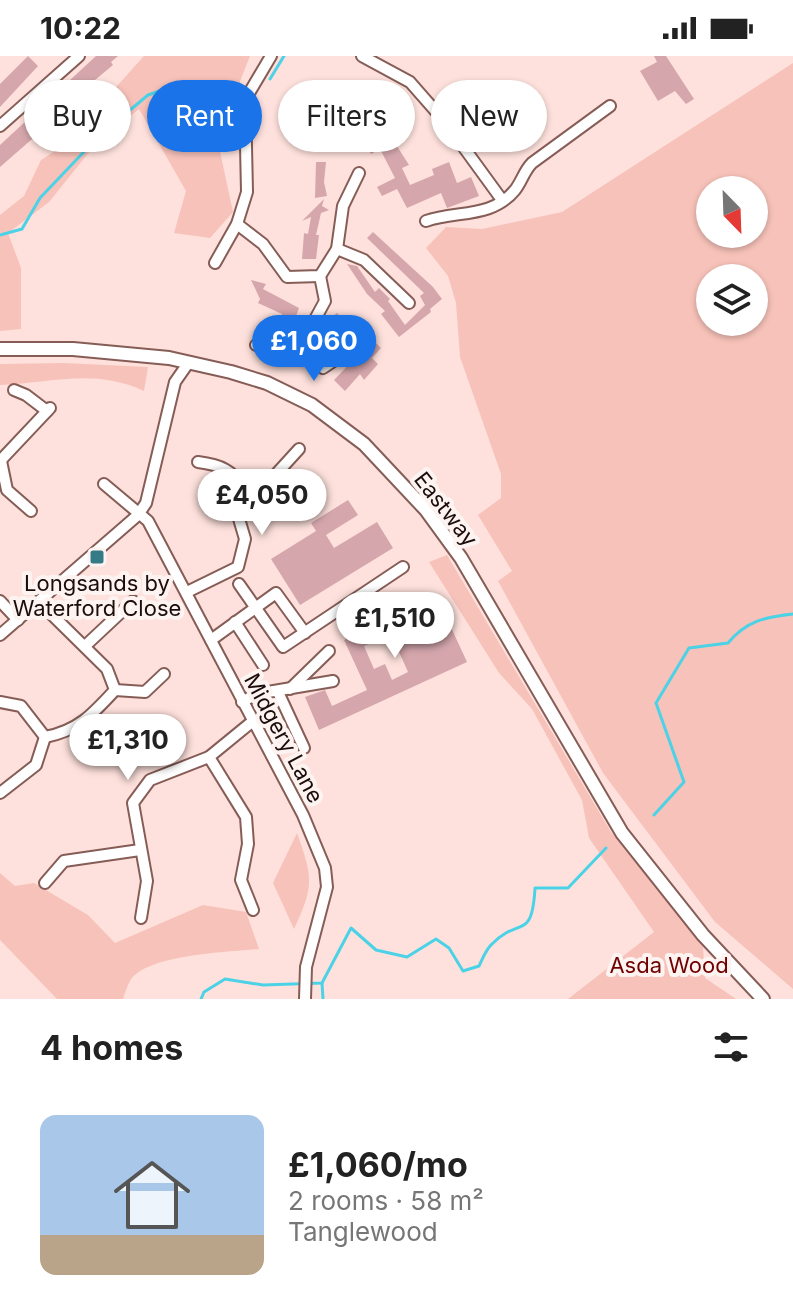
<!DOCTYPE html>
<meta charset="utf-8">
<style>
:root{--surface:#fff;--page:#f2f2f2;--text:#222;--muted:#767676;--accent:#1a73e8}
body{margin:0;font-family:Inter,sans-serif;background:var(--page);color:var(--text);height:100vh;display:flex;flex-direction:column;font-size:30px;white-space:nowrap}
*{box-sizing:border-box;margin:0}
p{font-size:26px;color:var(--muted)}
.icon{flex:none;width:44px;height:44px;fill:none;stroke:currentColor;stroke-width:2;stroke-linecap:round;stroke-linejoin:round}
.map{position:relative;height:943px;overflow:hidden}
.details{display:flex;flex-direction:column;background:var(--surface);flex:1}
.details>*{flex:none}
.guide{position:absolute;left:24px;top:24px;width:746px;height:72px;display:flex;gap:16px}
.needle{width:52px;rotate:157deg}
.controls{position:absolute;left:696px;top:120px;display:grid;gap:16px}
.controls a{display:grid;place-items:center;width:72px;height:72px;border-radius:50%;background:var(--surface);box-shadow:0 2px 6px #0004;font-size:40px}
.price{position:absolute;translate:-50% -68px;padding:0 18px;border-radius:28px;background:#fff;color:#222;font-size:26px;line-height:52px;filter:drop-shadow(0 2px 4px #0008)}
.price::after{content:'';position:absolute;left:50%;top:48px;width:24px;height:18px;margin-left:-12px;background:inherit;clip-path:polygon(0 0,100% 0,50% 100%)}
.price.selected{background:var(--accent);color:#fff}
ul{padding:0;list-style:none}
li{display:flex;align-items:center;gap:24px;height:200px;padding:0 40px}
li span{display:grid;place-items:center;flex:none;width:224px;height:160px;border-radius:16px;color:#555}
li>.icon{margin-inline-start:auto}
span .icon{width:96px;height:96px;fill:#fffc;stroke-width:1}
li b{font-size:34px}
h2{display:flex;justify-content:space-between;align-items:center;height:96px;padding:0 40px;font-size:34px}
.pill{padding:0 28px;border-radius:36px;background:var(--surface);box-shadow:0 2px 6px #0004;font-size:28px;line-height:72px}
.pill.selected{background:var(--accent);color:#fff}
.status{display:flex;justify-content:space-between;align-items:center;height:56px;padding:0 40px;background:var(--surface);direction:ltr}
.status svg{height:22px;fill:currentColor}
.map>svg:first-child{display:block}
</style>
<div class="status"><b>10:22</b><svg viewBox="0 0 49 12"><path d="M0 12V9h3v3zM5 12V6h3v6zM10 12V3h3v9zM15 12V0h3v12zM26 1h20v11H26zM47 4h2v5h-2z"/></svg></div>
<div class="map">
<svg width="793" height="943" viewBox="0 0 793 943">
<rect width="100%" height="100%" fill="#fee1dc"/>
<!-- green -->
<g fill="#f7c2b9" fill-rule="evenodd">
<path d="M144,0H250L233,43L219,91L233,156L210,182L174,177L186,135L139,53L94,90L49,146L8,177L21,212V273L0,275V159L24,140L41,104L64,89Z"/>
<path d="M793,7V933L715,866L603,717L498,525L512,515L478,459L501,442V418L460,301L456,247L448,220L426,192L446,171L482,173L562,156ZM710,134H754V178H710ZM710,222H754V266H710Z"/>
<path d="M64,307L148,311L144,335C94,312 52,327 0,329V308Z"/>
<path d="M447,499L611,776L703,891L705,922L736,943H568L654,876L589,782L582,744L532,653L499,617L429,506Z"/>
<path d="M297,777C313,822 314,830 294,873L273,827Z"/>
<path d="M0,817L15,830L34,827L88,859L115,887L203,849L246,856L259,893C230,896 146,898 130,925C127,930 125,937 123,943H57L0,884Z"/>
</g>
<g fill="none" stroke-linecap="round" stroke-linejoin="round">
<!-- stream -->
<g stroke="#4bd2e6" stroke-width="3">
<path d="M270,23L284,0"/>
<path d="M0,179L22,173L40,142L98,81L148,39L174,30L228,33"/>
<path d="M654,759L684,726L656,647L689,592L728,587C746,565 765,561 793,558"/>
<path d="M322,927L323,943"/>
<path d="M201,943L204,936L225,923L263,929L322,927L351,872L376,894L407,901L436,883L449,892L463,915L479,910C482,904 486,893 492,888C519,860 532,886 535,832H568L606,792"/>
</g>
</g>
<!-- building -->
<g fill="#d5a7ad" fill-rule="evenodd">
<path d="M28,0L38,10L0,51V28Z"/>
<path d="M96,0H118L111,6L113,9L89,29L86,26L73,37L78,43L0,111V89Z"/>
<path d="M654,0H666L694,43L686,48L675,35L658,45L640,15L657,6Z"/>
<path d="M379,62L409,109L402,112L410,129L434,119L432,113L449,106L457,127L471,121L479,140L447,152L441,137L407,152L397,133L382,140L377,131L395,122L380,93L371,98L362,84L332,93L334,84L317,89L311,72L327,67L330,72L345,68L349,80Z"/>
<path d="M316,106H326L324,126L327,140L315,142Z"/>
<path d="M324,143L322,150L329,154L321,157L316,179H319L316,203H302L304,177L308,178L311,161L302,165Z"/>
<path d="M373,176L433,231L442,243L430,253L431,256L399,281L381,258L385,255L367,238L347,208L357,210L375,236L379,232L390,243L388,245L405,269L425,249L420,240L424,237L367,182Z"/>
<path d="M251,224L266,228L263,233L299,252L293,268L280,264L282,258L258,247L260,243Z"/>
<path d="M337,257L347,268L353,264L381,292L372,302L378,308L364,324L360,318L345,335L334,324L359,298L339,273L333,279L323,267Z"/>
<path d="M348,444L358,459L326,479L334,492L377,466L393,492L300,549L271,503L316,475L311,467Z"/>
<path d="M437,541L467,606L319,674L305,641L325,634L332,650L367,634L344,584ZM391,578L408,616L392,624L385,608L374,613L364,590Z"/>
</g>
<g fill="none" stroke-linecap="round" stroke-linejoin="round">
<defs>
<g id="minor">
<path d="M362,0L410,26L446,67L502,144"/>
<path d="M0,70L79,0"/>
<path d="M426,165C457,154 491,163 515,134C522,125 524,115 532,107L610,50"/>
<path d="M237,168L263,188L287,221L320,220L337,193L343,150L359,117"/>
<path d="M337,193L364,204L409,247"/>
<path d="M215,207L237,168L247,136L245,44L271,0"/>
<path d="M256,289L275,293L300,291L325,245L320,220"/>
<path d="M300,291L323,312L335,304"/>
<path d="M14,334L26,339L47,355"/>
<path d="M0,405L50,352"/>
<path d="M1,405L7,434L31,455"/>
<path d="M198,406C222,409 231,414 246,433"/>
<path d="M104,428L148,465L303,759L325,812L327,831L306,911L305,943"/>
<path d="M239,528L283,591L403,511"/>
<path d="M187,536L238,511L245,483L237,456L246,433L268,427L299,393"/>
<path d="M0,545L18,564"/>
<path d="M39,546L107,613L115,634C93,658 78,675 45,681"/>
<path d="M235,566L263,609"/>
<path d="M0,579L138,459L146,447L175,326L189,306"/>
<path d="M211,584L276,537L305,577"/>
<path d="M85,590L133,545"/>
<path d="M290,633L329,595"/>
<path d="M115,634L145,636L164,618"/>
<path d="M278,636L304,692"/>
<path d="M0,646L21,650L45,681"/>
<path d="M242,646L256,638L333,625"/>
<path d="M209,701L246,761L248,788L241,824L253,854"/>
<path d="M0,737L36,709L45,681"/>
<path d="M45,827L64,805L140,794"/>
<path d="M141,862L147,825L133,747L150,724L209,701L253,665"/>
</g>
<path id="major" d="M0,293H73L169,302L231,316L267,327L312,349L364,388L426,454L461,502L622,777L703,879L763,943"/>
</defs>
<!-- minor casing -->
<use href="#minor" stroke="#865d56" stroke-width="14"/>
<!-- major casing -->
<use href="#major" stroke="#865d56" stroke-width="16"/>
<!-- minor -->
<use href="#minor" stroke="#fff" stroke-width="10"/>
<!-- major -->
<use href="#major" stroke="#fff" stroke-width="12"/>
</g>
<!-- markers -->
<rect fill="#347b86" stroke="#fdf4f2" stroke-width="3" x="89" y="493" width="16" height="16" rx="4"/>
<g text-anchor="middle" stroke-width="8" stroke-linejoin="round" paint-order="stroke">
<!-- street labels -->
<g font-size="22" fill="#1c0d0b" stroke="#fdf4f2">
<text transform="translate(446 453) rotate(52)" y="8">Eastway</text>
<text transform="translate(284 682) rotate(62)" y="8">Midgery Lane</text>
</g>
<!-- poi labels -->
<g font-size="22" fill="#1c0d0b" stroke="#fdf4f2">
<text x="97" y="535">Longsands by<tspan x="97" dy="25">Waterford Close</tspan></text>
</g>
<!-- park labels -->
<g font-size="22" fill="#710000" stroke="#fdf4f2">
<text x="669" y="917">Asda Wood</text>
</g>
</g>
</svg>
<div class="controls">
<a><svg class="needle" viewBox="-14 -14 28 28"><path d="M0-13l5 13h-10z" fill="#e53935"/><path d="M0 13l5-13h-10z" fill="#767676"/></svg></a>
<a><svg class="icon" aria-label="layers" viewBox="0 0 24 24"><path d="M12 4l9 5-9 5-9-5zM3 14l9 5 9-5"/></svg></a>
</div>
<b class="price selected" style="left:314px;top:327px">£1,060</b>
<b class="price" style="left:262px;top:481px">£4,050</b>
<b class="price" style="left:395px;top:604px">£1,510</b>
<b class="price" style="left:128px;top:726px">£1,310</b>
<div class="guide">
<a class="pill">Buy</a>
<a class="pill selected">Rent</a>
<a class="pill">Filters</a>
<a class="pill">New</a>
</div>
</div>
<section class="details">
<h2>4 homes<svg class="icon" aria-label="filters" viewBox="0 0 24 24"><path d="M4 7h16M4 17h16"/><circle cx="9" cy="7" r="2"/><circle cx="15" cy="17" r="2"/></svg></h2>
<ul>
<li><span style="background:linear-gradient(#a9c7e8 75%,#b9a48a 0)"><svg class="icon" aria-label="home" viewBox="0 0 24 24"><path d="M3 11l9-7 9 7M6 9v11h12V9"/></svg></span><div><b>£1,060/mo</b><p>2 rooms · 58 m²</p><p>Tanglewood</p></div></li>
</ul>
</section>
